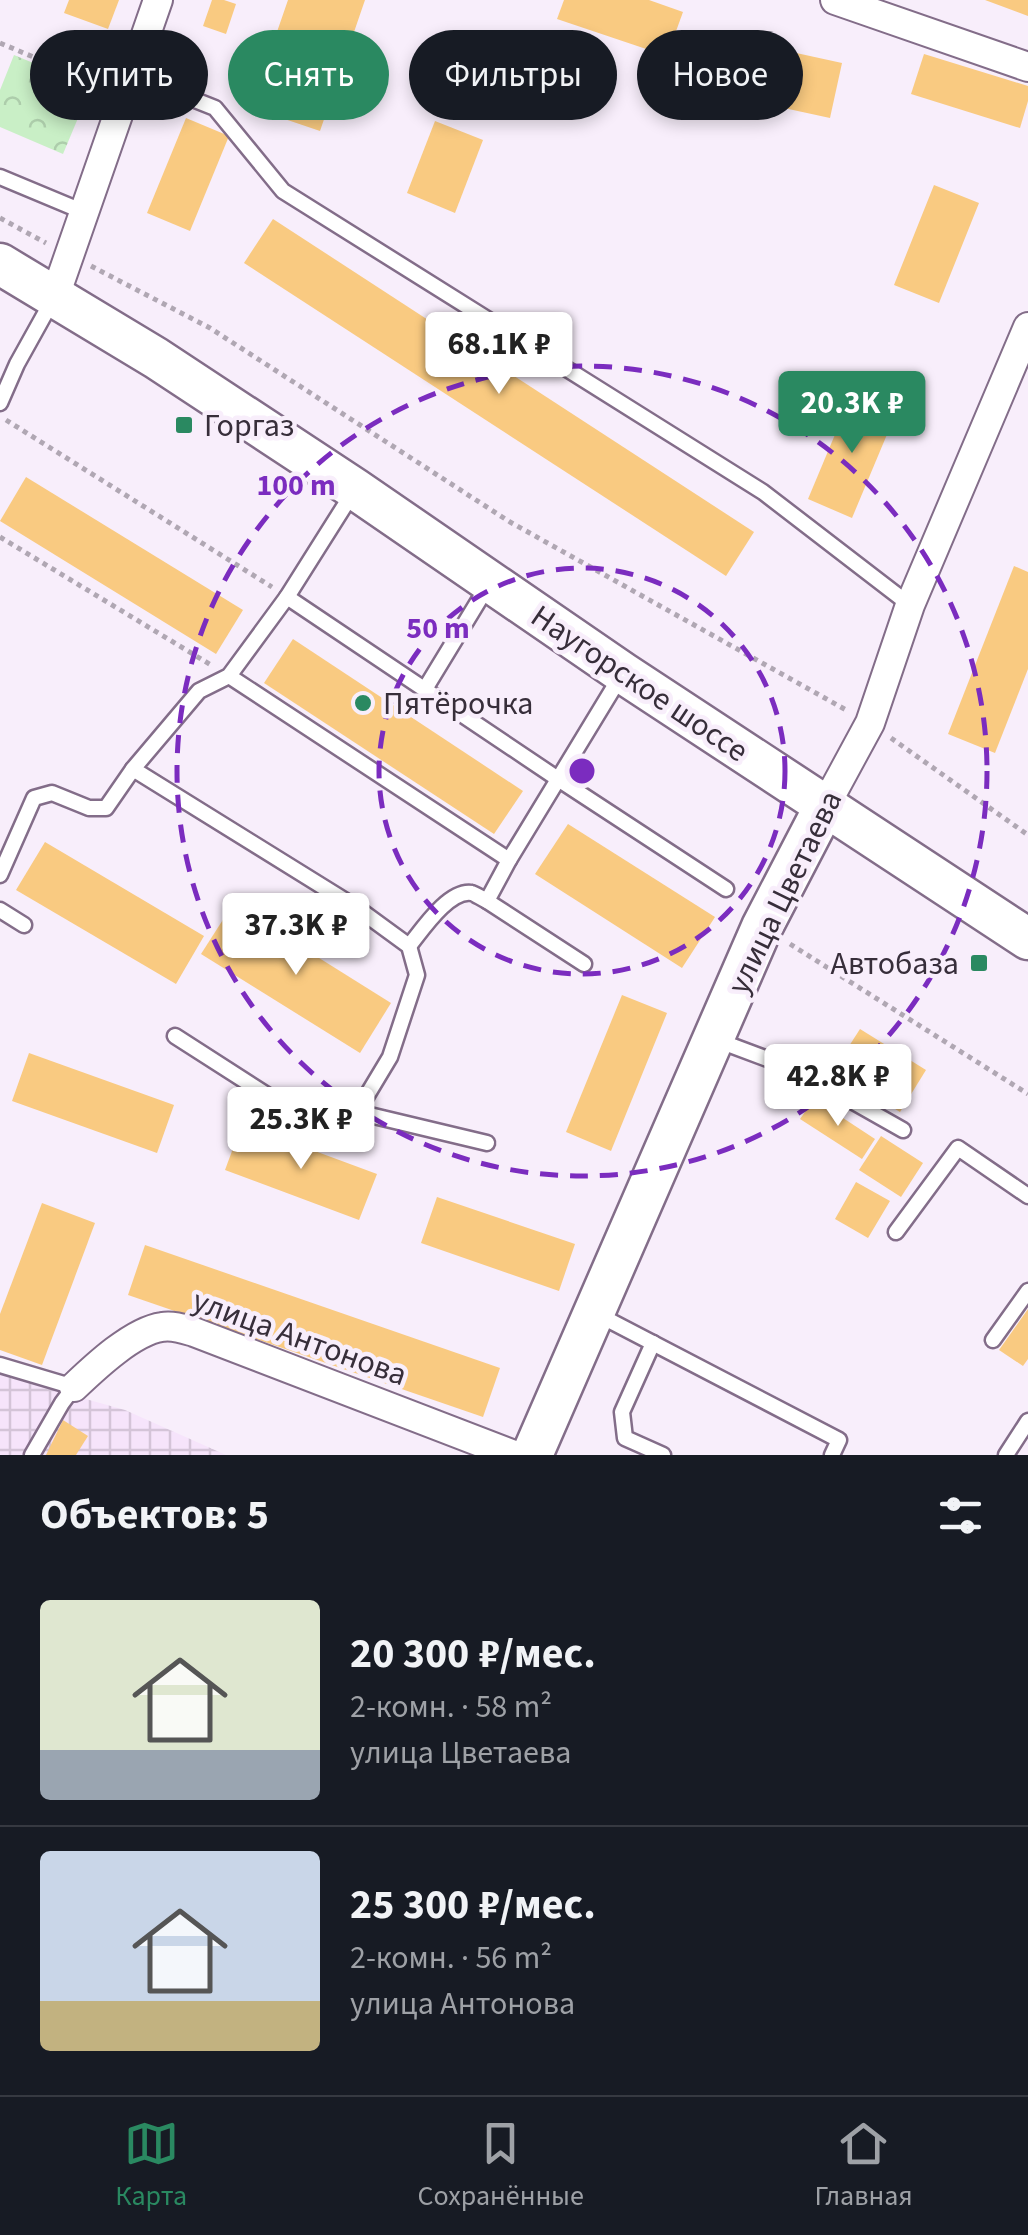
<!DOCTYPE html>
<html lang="ru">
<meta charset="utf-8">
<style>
:root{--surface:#171b24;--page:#242831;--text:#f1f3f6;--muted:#9ea1a6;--line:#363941;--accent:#2a8961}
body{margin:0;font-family:"Source Sans 3",sans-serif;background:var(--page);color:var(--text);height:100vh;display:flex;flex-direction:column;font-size:38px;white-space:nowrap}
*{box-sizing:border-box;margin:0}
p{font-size:32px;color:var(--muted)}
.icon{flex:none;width:55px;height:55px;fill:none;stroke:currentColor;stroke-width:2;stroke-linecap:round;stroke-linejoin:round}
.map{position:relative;height:1455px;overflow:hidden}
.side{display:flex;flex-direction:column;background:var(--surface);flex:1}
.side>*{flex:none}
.guide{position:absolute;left:30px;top:30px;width:970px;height:90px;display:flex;gap:20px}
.price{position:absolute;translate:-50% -85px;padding:0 22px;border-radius:10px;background:#fff;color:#222;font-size:32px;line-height:65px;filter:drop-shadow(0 2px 5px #0008)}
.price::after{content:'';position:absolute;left:50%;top:60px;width:30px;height:22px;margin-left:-15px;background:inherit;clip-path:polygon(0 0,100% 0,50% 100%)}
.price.selected{background:var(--accent);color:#fff}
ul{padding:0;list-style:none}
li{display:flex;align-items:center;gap:30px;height:250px;padding:0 40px}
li+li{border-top:2px solid var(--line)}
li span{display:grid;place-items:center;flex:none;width:280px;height:200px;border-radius:10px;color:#555}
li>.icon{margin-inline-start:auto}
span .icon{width:120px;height:120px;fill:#fffc;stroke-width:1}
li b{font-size:42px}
h2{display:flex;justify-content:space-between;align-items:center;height:120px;padding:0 40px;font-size:42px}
.chip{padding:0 35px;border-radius:45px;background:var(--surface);box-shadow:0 5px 15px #0003;font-size:35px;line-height:90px}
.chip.selected{background:var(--accent);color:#fff}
.menu{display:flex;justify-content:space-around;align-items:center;height:140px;border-top:2px solid var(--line);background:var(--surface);font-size:28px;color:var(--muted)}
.menu a{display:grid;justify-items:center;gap:5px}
.menu .selected{color:var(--accent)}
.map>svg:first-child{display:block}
</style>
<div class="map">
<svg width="1028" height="1455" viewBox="0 0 1028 1455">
<defs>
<pattern id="industrial-grid" width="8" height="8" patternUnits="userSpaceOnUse" patternTransform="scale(2.5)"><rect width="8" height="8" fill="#f6e4fb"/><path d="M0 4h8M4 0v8" fill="none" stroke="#d4c4d8"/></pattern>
<pattern id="park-crowns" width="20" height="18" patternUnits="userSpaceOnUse" patternTransform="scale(2.5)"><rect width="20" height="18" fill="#c9efc6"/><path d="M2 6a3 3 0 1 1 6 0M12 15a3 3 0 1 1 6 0" fill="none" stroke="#adcdab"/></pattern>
</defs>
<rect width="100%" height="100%" fill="#f8eefb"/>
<!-- industrial -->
<path fill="url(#industrial-grid)" d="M0,1375L125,1410L226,1455H0Z"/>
<!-- park -->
<path fill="url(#park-crowns)" d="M14,55L91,87L63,154L0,127V90Z"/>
<!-- building -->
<g fill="#f9ca81">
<path d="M69,0H119L108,29L64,13Z"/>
<path d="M212,0H224L236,4L226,34L203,26Z"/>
<path d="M288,0H365L320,131L255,109L264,82L260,81Z"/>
<path d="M564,0H649L683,12L667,56L557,19Z"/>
<path d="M985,0H1028V16Z"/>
<path d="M750,43L842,63L830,118L738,98Z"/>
<path d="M924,54L1028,86V101L1020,128L911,94Z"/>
<path d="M186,118L229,136L190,231L147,213Z"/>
<path d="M435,121L483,140L455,213L407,193Z"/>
<path d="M934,185L979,203L939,303L894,285Z"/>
<path d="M273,219L754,532L726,576L244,263Z"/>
<path d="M852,394L896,413L852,518L808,499Z"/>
<path d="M26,477L243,610L216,654L0,521Z"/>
<path d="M1014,566L1028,572V669L995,753L948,734Z"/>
<path d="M293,639L523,791L494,834L264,683Z"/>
<path d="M568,824L715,917L682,968L535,874Z"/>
<path d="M45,842L204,936L176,984L16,890Z"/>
<path d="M233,904L391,1003L360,1053L201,954Z"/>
<path d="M622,995L667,1013L611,1151L566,1132Z"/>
<path d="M860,1029L926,1070L900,1112L833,1071Z"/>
<path d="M29,1053L174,1105L157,1153L12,1101Z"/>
<path d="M814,1099L875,1139L862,1159L800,1119Z"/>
<path d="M242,1124L377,1174L359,1220L225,1170Z"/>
<path d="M881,1136L923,1163L901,1197L859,1170Z"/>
<path d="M856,1182L890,1201L868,1238L835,1219Z"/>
<path d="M437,1197L575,1244L559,1291L421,1243Z"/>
<path d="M42,1203L95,1223L42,1365L0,1350V1314Z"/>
<path d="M145,1245L500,1368L483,1417L128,1295Z"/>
<path d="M1028,1309V1359L1023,1366L999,1350Z"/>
<path d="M63,1420L88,1436L76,1455H46Z"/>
</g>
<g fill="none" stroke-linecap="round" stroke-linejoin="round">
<defs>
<g id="service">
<path d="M132,75L215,108L283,191L763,492L910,605"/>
<path d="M0,177L84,212"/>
<path d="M0,403L17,364L52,301"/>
<path d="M287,597L558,779L726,889"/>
<path d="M229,676L509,860"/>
<path d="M425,689L487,587"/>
<path d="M0,875L34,798L52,793L89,808H106L133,769"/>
<path d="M0,910L24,925"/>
<path d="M409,946C422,930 449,889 472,893C473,893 487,901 487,901"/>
<path d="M584,964L487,901L509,860L622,674"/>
<path d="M175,1036L323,1131L357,1112L390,1057L417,975L409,946L357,908L133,769L199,691L229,676L287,597L352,494"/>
<path d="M714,1039L797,1070L903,1130"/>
<path d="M357,1112L487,1143"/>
<path d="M896,1232L958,1148L1028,1196"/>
<path d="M595,1313L839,1440L832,1455"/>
<path d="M993,1340L1028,1291"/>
<path d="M653,1343L622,1412L625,1438L663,1455"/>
<path d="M0,1365L74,1387L62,1403L32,1455"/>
<path d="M1006,1455L1028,1421"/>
</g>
<g id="minor">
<path d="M835,0L1028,67"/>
<path d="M55,296L158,0"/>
<path d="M825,806L870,723L910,605L1028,327"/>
<path d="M74,1387C95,1367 133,1331 162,1327C173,1325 184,1329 194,1332L514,1455"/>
</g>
<g id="secondary">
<path d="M0,264L156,358L355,489L623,673L1028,939"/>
<path d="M532,1455L762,927L825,806"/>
</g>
</defs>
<!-- service casing -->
<use href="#service" stroke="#836d89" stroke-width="19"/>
<!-- minor casing -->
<use href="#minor" stroke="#836d89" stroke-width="32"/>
<!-- secondary casing -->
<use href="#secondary" stroke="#836d89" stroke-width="45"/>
<!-- path -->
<g stroke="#b0a7b3" stroke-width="5" stroke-dasharray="5 5" stroke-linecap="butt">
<path d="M0,43L88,80"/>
<path d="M0,218L46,243"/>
<path d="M91,266L210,328L510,522L848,711"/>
<path d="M6,420L272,587"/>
<path d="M0,537L211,665"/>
<path d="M891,738L1028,835"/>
<path d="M790,944L1028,1094"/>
</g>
<!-- service -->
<use href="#service" stroke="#fff" stroke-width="14"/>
<!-- minor -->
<use href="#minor" stroke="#fff" stroke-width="28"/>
<!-- secondary -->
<use href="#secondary" stroke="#fff" stroke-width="40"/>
</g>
<!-- distance rings -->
<g fill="none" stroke="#7b2cbf" stroke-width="5" stroke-dasharray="18 12">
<circle cx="582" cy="771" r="203"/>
<circle cx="582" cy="771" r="405"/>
</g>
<!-- markers -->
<g fill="#2a8961" stroke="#f8eefb" stroke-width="4">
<rect x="174" y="415" width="20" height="20" rx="5"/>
<circle cx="363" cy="703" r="10"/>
<rect x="969" y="953" width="20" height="20" rx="5"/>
</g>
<g text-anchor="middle" stroke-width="9" stroke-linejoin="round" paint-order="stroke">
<!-- poi labels -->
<g font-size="32" fill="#372e3a" stroke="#f8eefb" text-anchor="start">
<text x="204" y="436">Горгаз</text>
<text x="383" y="714">Пятёрочка</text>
<text x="959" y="974" text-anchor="end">Автобаза</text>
</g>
<!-- street labels -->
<g font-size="32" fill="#372e3a" stroke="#f8eefb">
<text transform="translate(640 683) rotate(34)" y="11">Наугорское шоссе</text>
<text transform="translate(784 892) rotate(-64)" y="11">улица Цветаева</text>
<text transform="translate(300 1337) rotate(20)" y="11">улица Антонова</text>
</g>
</g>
<circle cx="582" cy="771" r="15" fill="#7b2cbf" stroke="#f8eefb" stroke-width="5"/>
<g font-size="30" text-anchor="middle" font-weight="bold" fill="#7b2cbf" stroke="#f8eefb" stroke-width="9" stroke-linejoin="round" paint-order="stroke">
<text x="296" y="495">100 m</text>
<text x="438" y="638">50 m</text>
</g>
</svg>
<b class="price" style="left:499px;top:397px">68.1K ₽</b>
<b class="price selected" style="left:852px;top:456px">20.3K ₽</b>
<b class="price" style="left:296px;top:978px">37.3K ₽</b>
<b class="price" style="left:838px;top:1129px">42.8K ₽</b>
<b class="price" style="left:301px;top:1172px">25.3K ₽</b>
<div class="guide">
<a class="chip">Купить</a>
<a class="chip selected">Снять</a>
<a class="chip">Фильтры</a>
<a class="chip">Новое</a>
</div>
</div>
<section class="side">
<h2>Объектов: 5<svg class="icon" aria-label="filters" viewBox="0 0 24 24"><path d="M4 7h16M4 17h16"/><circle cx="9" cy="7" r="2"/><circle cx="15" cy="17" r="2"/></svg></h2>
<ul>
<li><span style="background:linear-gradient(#dfe7d0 75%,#9aa5b1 0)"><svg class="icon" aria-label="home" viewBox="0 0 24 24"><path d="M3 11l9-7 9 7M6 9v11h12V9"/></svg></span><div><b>20 300 ₽/мес.</b><p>2-комн. · 58 m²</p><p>улица Цветаева</p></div></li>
<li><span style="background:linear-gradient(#c9d6e8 75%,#c2b280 0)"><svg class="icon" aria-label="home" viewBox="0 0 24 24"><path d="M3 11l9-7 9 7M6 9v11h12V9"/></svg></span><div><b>25 300 ₽/мес.</b><p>2-комн. · 56 m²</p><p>улица Антонова</p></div></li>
</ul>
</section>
<nav class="menu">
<a class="selected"><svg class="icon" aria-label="map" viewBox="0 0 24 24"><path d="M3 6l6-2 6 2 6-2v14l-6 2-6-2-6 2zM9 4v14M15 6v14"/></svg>Карта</a>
<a><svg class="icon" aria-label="saved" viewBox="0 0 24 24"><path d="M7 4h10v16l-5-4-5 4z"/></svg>Сохранённые</a>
<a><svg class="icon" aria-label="home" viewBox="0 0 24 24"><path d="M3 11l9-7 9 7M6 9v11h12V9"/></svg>Главная</a>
</nav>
